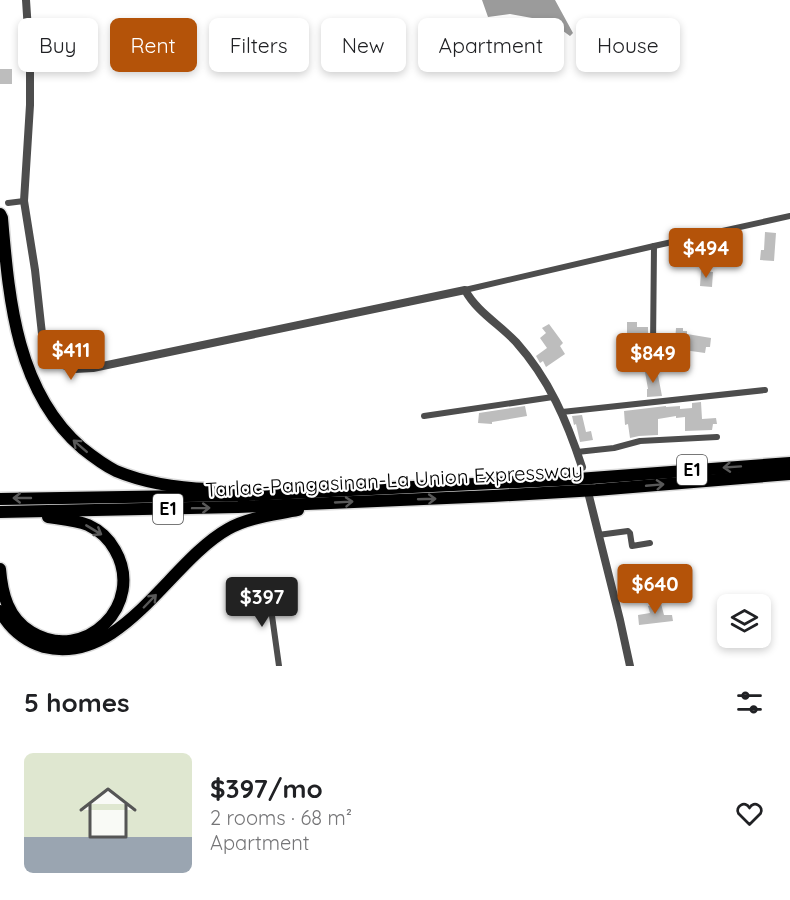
<!DOCTYPE html>
<meta charset="utf-8">
<style>
:root{--surface:#fff;--page:#f2f2f2;--text:#202124;--muted:#757577;--accent:#b45309}
body{margin:0;font-family:Quicksand,sans-serif;background:var(--page);color:var(--text);height:100vh;display:flex;flex-direction:column;font-size:22px;white-space:nowrap}
*{box-sizing:border-box;margin:0}
p{font-size:20px;color:var(--muted)}
.icon{flex:none;width:33px;height:33px;fill:none;stroke:currentColor;stroke-width:2;stroke-linecap:round;stroke-linejoin:round}
.map{position:relative;height:666px;overflow:hidden}
.sheet{display:flex;flex-direction:column;background:var(--surface);flex:1}
.sheet>*{flex:none}
.hud{position:absolute;left:18px;top:18px;width:754px;height:54px;display:flex;gap:12px}
.fabs{position:absolute;left:717px;top:594px;display:grid;gap:12px}
.fabs a{display:grid;place-items:center;width:54px;height:54px;border-radius:9px;background:var(--surface);box-shadow:0 3px 9px #0003;font-size:30px}
.price{position:absolute;translate:-50% -51px;padding:0 14px;border-radius:6px;background:var(--accent);color:#fff;font-size:20px;line-height:39px;filter:drop-shadow(0 2px 3px #0008)}
.price::after{content:'';position:absolute;left:50%;top:36px;width:18px;height:14px;margin-left:-9px;background:inherit;clip-path:polygon(0 0,100% 0,50% 100%)}
.price.current{background:#222;color:#fff}
ul{padding:0;list-style:none}
li{display:flex;align-items:center;gap:18px;height:150px;padding:0 24px}
li span{display:grid;place-items:center;flex:none;width:168px;height:120px;border-radius:9px;color:#555}
li>.icon{margin-inline-start:auto}
span .icon{width:72px;height:72px;fill:#fffc;stroke-width:1}
li b{font-size:26px}
h2{display:flex;justify-content:space-between;align-items:center;height:72px;padding:0 24px;font-size:26px}
.chip{padding:0 21px;border-radius:9px;background:var(--surface);box-shadow:0 3px 9px #0003;font-size:21px;line-height:54px}
.chip.current{background:var(--accent);color:#fff}
.map>svg:first-child{display:block}
</style>
<div class="map">
<svg width="790" height="666" viewBox="0 0 790 666">
<rect width="100%" height="100%" fill="#fff"/>
<!-- water -->
<path fill="#9b9b9b" d="M482,0H555L573,33L570,36L552,23L532,18L510,14L488,17Z"/>
<!-- building -->
<g fill="#bdbdbd">
<rect x="0" y="69" width="12" height="15"/>
<path d="M765,232L776,233L774,261L760,260L761,250H764Z"/>
<path d="M701,271L713,272L712,287L700,286Z"/>
<path d="M627,322H637V327H648V334H638V348L648,349L653,352L652,362L641,360V359H627V353H623V346H627Z"/>
<path d="M549,324L563,343L560,346L565,354L546,367L543,361L540,363L536,356L547,348L540,338L546,333L542,328Z"/>
<path d="M676,328H683V331H687V334L711,338L710,347H706L705,353L684,350V356L674,355Z"/>
<path d="M657,370L662,396L647,397V389H648L645,372Z"/>
<path d="M701,402L702,419L716,418L717,424H713L712,430L685,431V417L676,418V416L658,419V435L639,436L630,438L628,424L625,425L624,411L666,406V407L680,406V409L692,408V403Z"/>
<path d="M525,406L527,416L492,422V424L478,423L479,413Z"/>
<path d="M582,415L586,432L591,431L593,440L580,442L576,424L574,425L572,416Z"/>
<path d="M660,600L664,615H672L673,621L639,625L638,615L650,613L648,606L653,605L652,601Z"/>
</g>
<g fill="none" stroke-linecap="round" stroke-linejoin="round">
<defs>
<g id="motorway">
<path d="M0,214L2,218C9,299 16,391 82,448C92,456 104,465 116,471C145,483 178,488 209,489"/>
<path d="M0,499L248,495L578,479L790,463"/>
<path d="M0,512L238,507L493,496L596,490L790,474"/>
<path d="M0,569C2,594 8,618 31,632C85,665 146,604 115,550C109,539 99,530 88,525C76,520 61,519 48,517"/>
<path d="M0,611C10,629 24,641 44,647C122,666 169,562 228,529C249,517 274,515 298,510"/>
</g>
</defs>
<!-- motorway casing -->
<use href="#motorway" stroke="#dbdbdb" stroke-width="15"/>
<!-- minor -->
<g stroke="#4d4d4d" stroke-width="6">
<path d="M8,203L24,201"/>
<path d="M465,290L654,246L790,216"/>
<path d="M653,347L654,246"/>
<path d="M562,412L765,390"/>
<path d="M424,416L553,397"/>
<path d="M577,452L614,448L640,441L717,437"/>
<path d="M598,535L628,531L630,533L632,546L650,543"/>
<path d="M268,587L279,666"/>
</g>
<!-- tertiary -->
<g stroke="#4d4d4d" stroke-width="8">
<path d="M26,0L30,61V105L24,201L35,270L43,343L53,361L60,364L75,369L93,368L465,290C477,312 499,324 516,342C549,379 567,421 582,467"/>
<path d="M589,496L620,620L630,666"/>
</g>
<!-- motorway -->
<use href="#motorway" stroke="#000" stroke-width="12"/>
</g>
<!-- one-way arrows -->
<defs><path id="oneway-shaft" d="M-6 0H5M1.5-3L5.5 0L1.5 3" fill="none" stroke-width="1.6" stroke-linecap="round" stroke-linejoin="round" transform="scale(1.5)"/></defs>
<g stroke="#595959">
<use href="#oneway-shaft" transform="translate(80 446) rotate(-139)"/>
<use href="#oneway-shaft" transform="translate(732 467) rotate(176)"/>
<use href="#oneway-shaft" transform="translate(655 485) rotate(-5)"/>
<use href="#oneway-shaft" transform="translate(22 498) rotate(180)"/>
<use href="#oneway-shaft" transform="translate(427 499) rotate(-2)"/>
<use href="#oneway-shaft" transform="translate(344 502) rotate(-3)"/>
<use href="#oneway-shaft" transform="translate(201 508) rotate(-1)"/>
<use href="#oneway-shaft" transform="translate(94 530) rotate(31)"/>
<use href="#oneway-shaft" transform="translate(150 601) rotate(-46)"/>
</g>
<g text-anchor="middle" stroke-width="4.5" stroke-linejoin="round" paint-order="stroke">
<!-- shield labels -->
<g fill="#fff" stroke="#4c4c4c" stroke-width="1.5">
<rect x="677" y="455" width="30" height="30" rx="4.5"/>
<rect x="153" y="494" width="30" height="30" rx="4.5"/>
</g>
<g font-size="18" font-weight="bold" fill="#000">
<text x="692" y="476">E1</text>
<text x="168" y="515">E1</text>
</g>
<!-- street labels -->
<g font-size="20" fill="#000" stroke="#fff">
<text transform="translate(394 480) rotate(-3)" y="7">Tarlac-Pangasinan-La Union Expressway</text>
</g>
</g>
</svg>
<div class="fabs">
<a><svg class="icon" aria-label="layers" viewBox="0 0 24 24"><path d="M12 4l9 5-9 5-9-5zM3 14l9 5 9-5"/></svg></a>
</div>
<b class="price" style="left:706px;top:279px">$494</b>
<b class="price" style="left:71px;top:381px">$411</b>
<b class="price" style="left:653px;top:384px">$849</b>
<b class="price" style="left:655px;top:615px">$640</b>
<b class="price current" style="left:262px;top:628px">$397</b>
<div class="hud">
<a class="chip">Buy</a>
<a class="chip current">Rent</a>
<a class="chip">Filters</a>
<a class="chip">New</a>
<a class="chip">Apartment</a>
<a class="chip">House</a>
</div>
</div>
<section class="sheet">
<h2>5 homes<svg class="icon" aria-label="filters" viewBox="0 0 24 24"><path d="M4 7h16M4 17h16"/><circle cx="9" cy="7" r="2"/><circle cx="15" cy="17" r="2"/></svg></h2>
<ul>
<li><span style="background:linear-gradient(#dfe7d0 70%,#9aa5b1 0)"><svg class="icon" aria-label="home" viewBox="0 0 24 24"><path d="M3 11l9-7 9 7M6 9v11h12V9"/></svg></span><div><b>$397/mo</b><p>2 rooms · 68 m²</p><p>Apartment</p></div><svg class="icon" aria-label="heart" viewBox="0 0 24 24"><path d="M12 20l-8-8c-3-5 5-10 8-4 3-6 11-1 8 4z"/></svg></li>
</ul>
</section>
